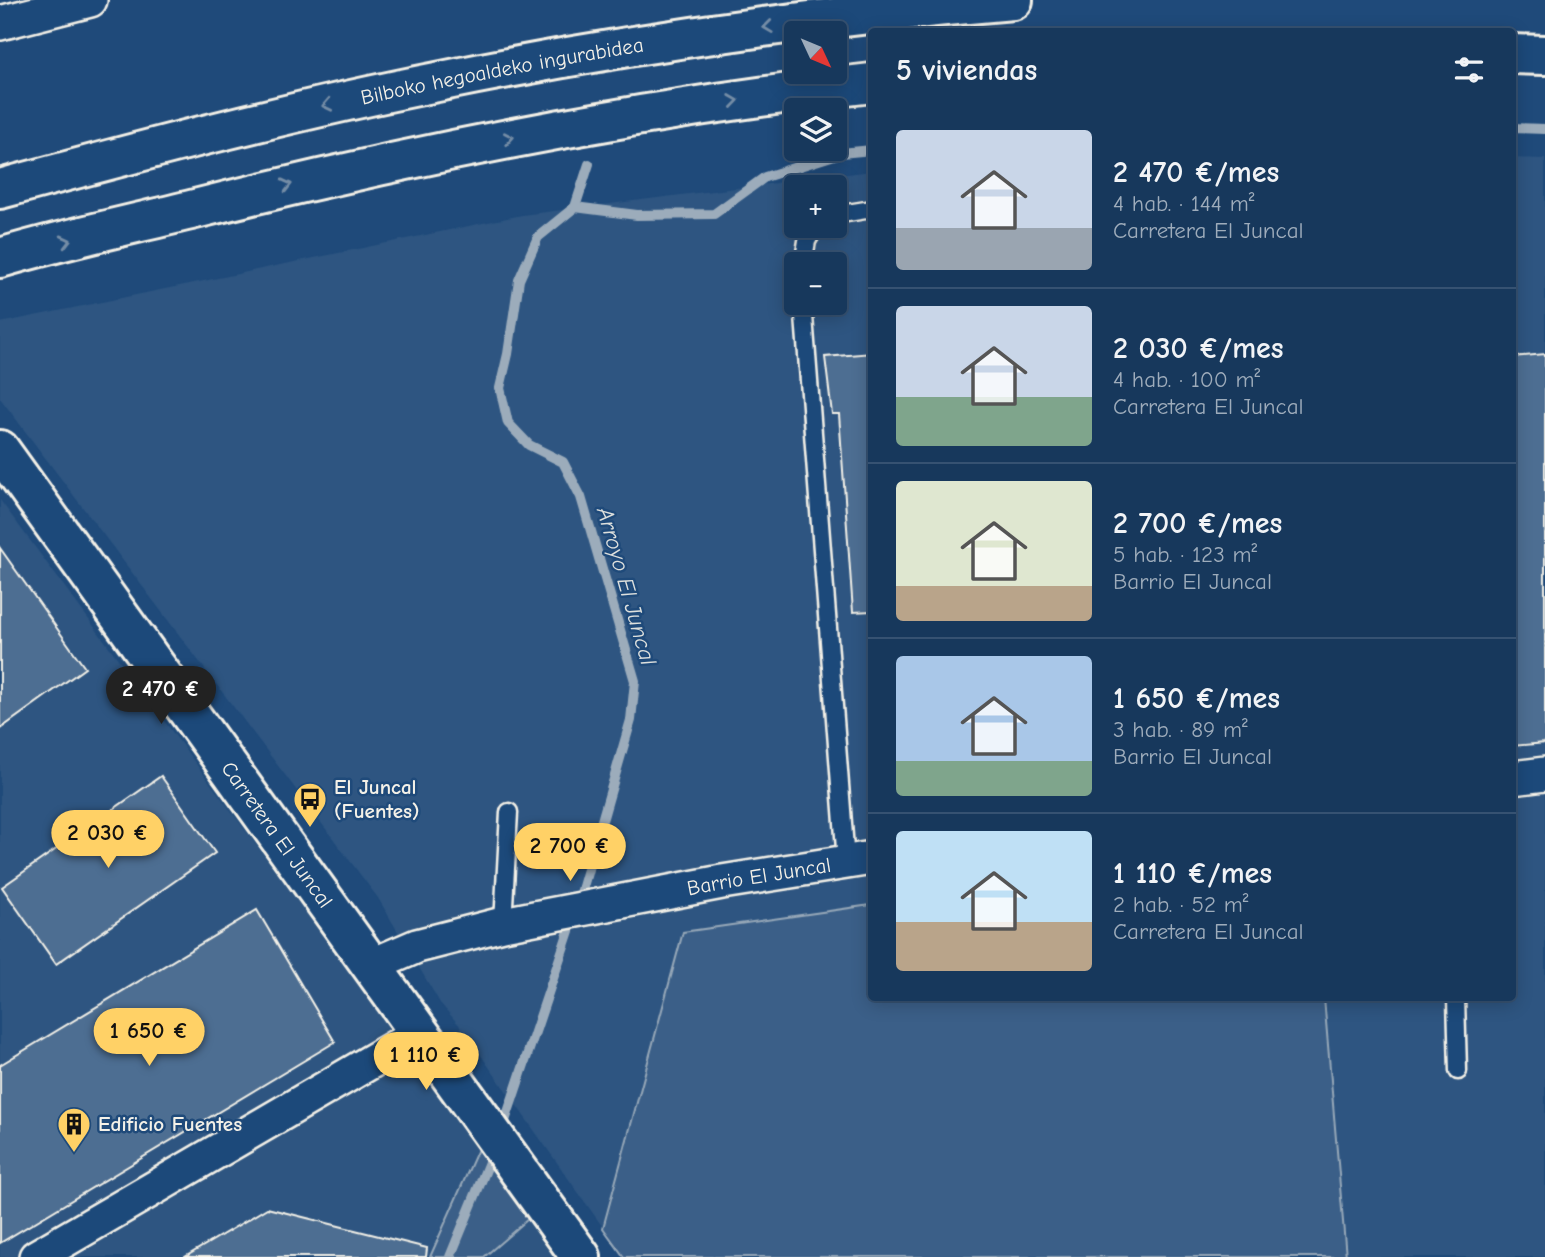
<!DOCTYPE html>
<html lang="es">
<meta charset="utf-8">
<style>
:root{--surface:#17385c;--page:#203f62;--text:#f1f3f6;--muted:#9eacbb;--line:#365272;--accent:#ffd166}
body{margin:0;font-family:"Comic Neue",sans-serif;background:var(--page);color:var(--text);height:100vh;display:flex;flex-direction:column;font-size:26px;white-space:nowrap}
*{box-sizing:border-box;margin:0}
p{font-size:23px;color:var(--muted)}
.icon{flex:none;width:38px;height:38px;fill:none;stroke:currentColor;stroke-width:2;stroke-linecap:round;stroke-linejoin:round}
.map{position:relative;flex:1;overflow:hidden}
.panel{position:absolute;left:868px;top:28px;width:648px;height:973px;display:flex;flex-direction:column;background:var(--surface);border-radius:7px;box-shadow:0 4px 18px #0003,0 0 0 2px var(--line)}
.panel>*{flex:none}
.needle{width:46px;rotate:134deg}
.controls{position:absolute;left:784px;top:21px;display:grid;gap:14px}
.controls a{display:grid;place-items:center;width:63px;height:63px;border-radius:7px;background:var(--surface);box-shadow:0 4px 18px #0003,0 0 0 2px var(--line);font-size:35px}
.price{position:absolute;translate:-50% -60px;padding:0 16px;border-radius:24px;background:var(--accent);color:#111;font-size:23px;line-height:46px;filter:drop-shadow(0 2px 4px #0008)}
.price::after{content:'';position:absolute;left:50%;top:42px;width:21px;height:16px;margin-left:-10px;background:inherit;clip-path:polygon(0 0,100% 0,50% 100%)}
.price.current{background:#222;color:#fff}
ul{padding:0;list-style:none}
li{display:flex;align-items:center;gap:21px;height:175px;padding:0 28px}
li+li{border-top:2px solid var(--line)}
li span{display:grid;place-items:center;flex:none;width:196px;height:140px;border-radius:7px;color:#555}
li>.icon{margin-inline-start:auto}
span .icon{width:84px;height:84px;fill:#fffc;stroke-width:1}
li b{font-size:30px}
h2{display:flex;justify-content:space-between;align-items:center;height:84px;padding:0 28px;font-size:30px}
.map>svg:first-child{display:block}
</style>
<div class="map">
<svg width="1545" height="1257" viewBox="0 0 1545 1257">
<rect width="100%" height="100%" fill="#1f4a7a"/>
<filter id="ink" filterUnits="userSpaceOnUse"><feTurbulence type="fractalNoise" baseFrequency=".0143" numOctaves="2"/><feDisplacementMap in="SourceGraphic" scale="14" xChannelSelector="R" yChannelSelector="G"/><feConvolveMatrix kernelMatrix="1 2 1 2 8 2 1 2 1" color-interpolation-filters="sRGB"/></filter>
<g filter="url(#ink)">
<!-- built -->
<g fill="#2d5581" fill-rule="evenodd">
<path d="M1512,158L1545,159V1257H624L460,1026L440,1003L378,898L0,398V323L522,215L871,171L872,998H1512ZM796,187H835V226H796ZM796,264H835V303H796Z"/>
<path d="M0,500L359,983L554,1257H0Z"/>
</g>
<!-- green -->
<g fill="#3a5f88" stroke="#97a8b8" stroke-width="2">
<path d="M871,905L872,998H1324L1346,1257H624L603,1228L683,932Z"/>
<path d="M478,1149L528,1219L484,1257H430Z"/>
</g>
<g fill="none" stroke-linecap="round" stroke-linejoin="round">
<!-- stream -->
<g stroke="#9cacbb" stroke-width="10">
<path d="M1512,128L1545,129"/>
<path d="M575,207L637,215L714,214L765,177L841,153L872,150"/>
<path d="M578,904L631,720L635,681L581,497L563,462L529,445L508,423L500,388L508,354L519,280L538,237L575,207L589,164"/>
<path d="M502,1130L573,919"/>
<path d="M450,1257L494,1150"/>
</g>
</g>
<!-- building -->
<g fill="#4d6e92" stroke="#f4f1e8" stroke-width="2">
<path d="M872,353V611L853,612L839,414H832L825,357Z"/>
<path d="M1545,354V743L1512,746V357Z"/>
<path d="M0,548L85,668L0,729Z"/>
<path d="M161,776L215,853L56,964L2,887Z"/>
<path d="M257,910L335,1042L0,1243V1065Z"/>
<path d="M267,1208L427,1248L426,1257H185Z"/>
</g>
<g fill="none" stroke-linecap="round" stroke-linejoin="round">
<defs>
<g id="lane">
<path d="M835,215L872,209"/>
<path d="M803,264L807,241L816,226"/>
<path d="M803,303L846,862"/>
<path d="M503,924L509,812"/>
<path d="M1456,998L1458,1071"/>
</g>
<g id="street">
<path d="M0,23L90,0"/>
<path d="M1512,778L1545,774"/>
<path id="s1" d="M373,965L417,946L503,924L722,882L872,858"/>
<path d="M36,1257L420,1033"/>
</g>
<g id="secondary">
<path id="s2" d="M0,450L581,1257"/>
</g>
<g id="highway">
<path d="M1512,54L1545,55"/>
<path id="s3" d="M0,189C145,150 290,111 437,82C627,43 819,16 1013,0"/>
<path d="M0,258C64,239 130,225 195,209C418,153 643,108 872,83"/>
</g>
</defs>
<!-- lane casing -->
<use href="#lane" stroke="#f4f1e8" stroke-width="21"/>
<!-- street casing -->
<use href="#street" stroke="#f4f1e8" stroke-width="38"/>
<!-- secondary casing -->
<use href="#secondary" stroke="#f4f1e8" stroke-width="44"/>
<!-- highway casing -->
<use href="#highway" stroke="#f4f1e8" stroke-width="44"/>
<!-- lane -->
<use href="#lane" stroke="#1f4a7a" stroke-width="16"/>
<!-- street -->
<use href="#street" stroke="#1f4a7a" stroke-width="33"/>
<!-- secondary -->
<use href="#secondary" stroke="#1f4a7a" stroke-width="38"/>
<!-- highway -->
<use href="#highway" stroke="#1f4a7a" stroke-width="38"/>
</g>
<!-- one-way arrows -->
<defs><path id="oneway-chevron" d="M-2-3.5L2.5 0L-2 3.5" fill="none" stroke-width="1.6" stroke-linecap="round" stroke-linejoin="round" transform="scale(1.75)"/></defs>
<g stroke="#748da6">
<use href="#oneway-chevron" transform="translate(768 27) rotate(173)"/>
<use href="#oneway-chevron" transform="translate(734 101) rotate(-8)"/>
<use href="#oneway-chevron" transform="translate(327 105) rotate(168)"/>
<use href="#oneway-chevron" transform="translate(509 138) rotate(-11)"/>
<use href="#oneway-chevron" transform="translate(287 185) rotate(-14)"/>
<use href="#oneway-chevron" transform="translate(66 241) rotate(-14)"/>
</g>
</g>
<!-- icons -->
<defs>
<symbol id="bus-pin" viewBox="-11 -11 22 30"><path d="M0 17L-7.5 6A9.5 9.5 0 1 1 7.5 6Z" fill="#ffd166" stroke="#1f4a7a"/><path d="M-5-6H5V4H4V6H2V4H-2V6H-4V4H-5ZM-3.5-4V0h7V-4ZM-3.5 1.2v1.5H-2V1.2ZM2 1.2v1.5H3.5V1.2Z" fill="#111"/></symbol>
<symbol id="building-pin" viewBox="-11 -11 22 30"><path d="M0 17L-7.5 6A9.5 9.5 0 1 1 7.5 6Z" fill="#ffd166" stroke="#1f4a7a"/><path d="M-4-6H4V6H1V3H-1V6H-4ZM-2.5-4.3h1.7v1.8h-1.7ZM.8-4.3h1.7v1.8H.8ZM-2.5-1h1.7V.8h-1.7ZM.8-1h1.7V.8H.8Z" fill="#111"/></symbol>
</defs>
<g fill-rule="evenodd">
<use href="#bus-pin" x="291" y="780" width="38" height="52"/>
<use href="#building-pin" x="55" y="1105" width="38" height="52"/>
</g>
<g text-anchor="middle" stroke-width="5" stroke-linejoin="round" paint-order="stroke">
<!-- street labels -->
<g font-size="21" fill="#f4f1e8" stroke="#1f4a7a">
<text dy="7" stroke="none"><textPath href="#s3" startOffset="516">Bilboko hegoaldeko ingurabidea</textPath></text>
<text dy="7" stroke="none"><textPath href="#s2" startOffset="474">Carretera El Juncal</textPath></text>
<text dy="7" stroke="none"><textPath href="#s1" startOffset="397">Barrio El Juncal</textPath></text>
</g>
<!-- poi labels -->
<g font-size="21" font-weight="bold" fill="#f4f1e8" stroke="#1f4a7a" text-anchor="start">
<text x="334" y="794">El Juncal<tspan x="334" dy="24">(Fuentes)</tspan></text>
<text x="98" y="1131">Edificio Fuentes</text>
</g>
<!-- water labels -->
<g font-size="23" font-style="italic" fill="#dee0dd" stroke="#1f4a7a">
<text transform="translate(627 586) rotate(74)" y="8">Arroyo El Juncal</text>
</g>
</g>
</svg>
<div class="controls">
<a><svg class="needle" viewBox="-14 -14 28 28"><path d="M0-13l5 13h-10z" fill="#e53935"/><path d="M0 13l5-13h-10z" fill="#9eacbb"/></svg></a>
<a><svg class="icon" aria-label="layers" viewBox="0 0 24 24"><path d="M12 4l9 5-9 5-9-5zM3 14l9 5 9-5"/></svg></a>
<a>+</a>
<a>−</a>
</div>
<b class="price current" style="left:161px;top:726px">2 470 €</b>
<b class="price" style="left:108px;top:870px">2 030 €</b>
<b class="price" style="left:570px;top:883px">2 700 €</b>
<b class="price" style="left:149px;top:1068px">1 650 €</b>
<b class="price" style="left:426px;top:1092px">1 110 €</b>
<section class="panel">
<h2>5 viviendas<svg class="icon" aria-label="filters" viewBox="0 0 24 24"><path d="M4 7h16M4 17h16"/><circle cx="9" cy="7" r="2"/><circle cx="15" cy="17" r="2"/></svg></h2>
<ul>
<li><span style="background:linear-gradient(#c9d6e8 70%,#9aa5b1 0)"><svg class="icon" aria-label="home" viewBox="0 0 24 24"><path d="M3 11l9-7 9 7M6 9v11h12V9"/></svg></span><div><b>2 470 €/mes</b><p>4 hab. · 144 m²</p><p>Carretera El Juncal</p></div></li>
<li><span style="background:linear-gradient(#c9d6e8 65%,#7fa58c 0)"><svg class="icon" aria-label="home" viewBox="0 0 24 24"><path d="M3 11l9-7 9 7M6 9v11h12V9"/></svg></span><div><b>2 030 €/mes</b><p>4 hab. · 100 m²</p><p>Carretera El Juncal</p></div></li>
<li><span style="background:linear-gradient(#dfe7d0 75%,#b9a48a 0)"><svg class="icon" aria-label="home" viewBox="0 0 24 24"><path d="M3 11l9-7 9 7M6 9v11h12V9"/></svg></span><div><b>2 700 €/mes</b><p>5 hab. · 123 m²</p><p>Barrio El Juncal</p></div></li>
<li><span style="background:linear-gradient(#a9c7e8 75%,#7fa58c 0)"><svg class="icon" aria-label="home" viewBox="0 0 24 24"><path d="M3 11l9-7 9 7M6 9v11h12V9"/></svg></span><div><b>1 650 €/mes</b><p>3 hab. · 89 m²</p><p>Barrio El Juncal</p></div></li>
<li><span style="background:linear-gradient(#bfe0f5 65%,#b9a48a 0)"><svg class="icon" aria-label="home" viewBox="0 0 24 24"><path d="M3 11l9-7 9 7M6 9v11h12V9"/></svg></span><div><b>1 110 €/mes</b><p>2 hab. · 52 m²</p><p>Carretera El Juncal</p></div></li>
</ul>
</section>
</div>
